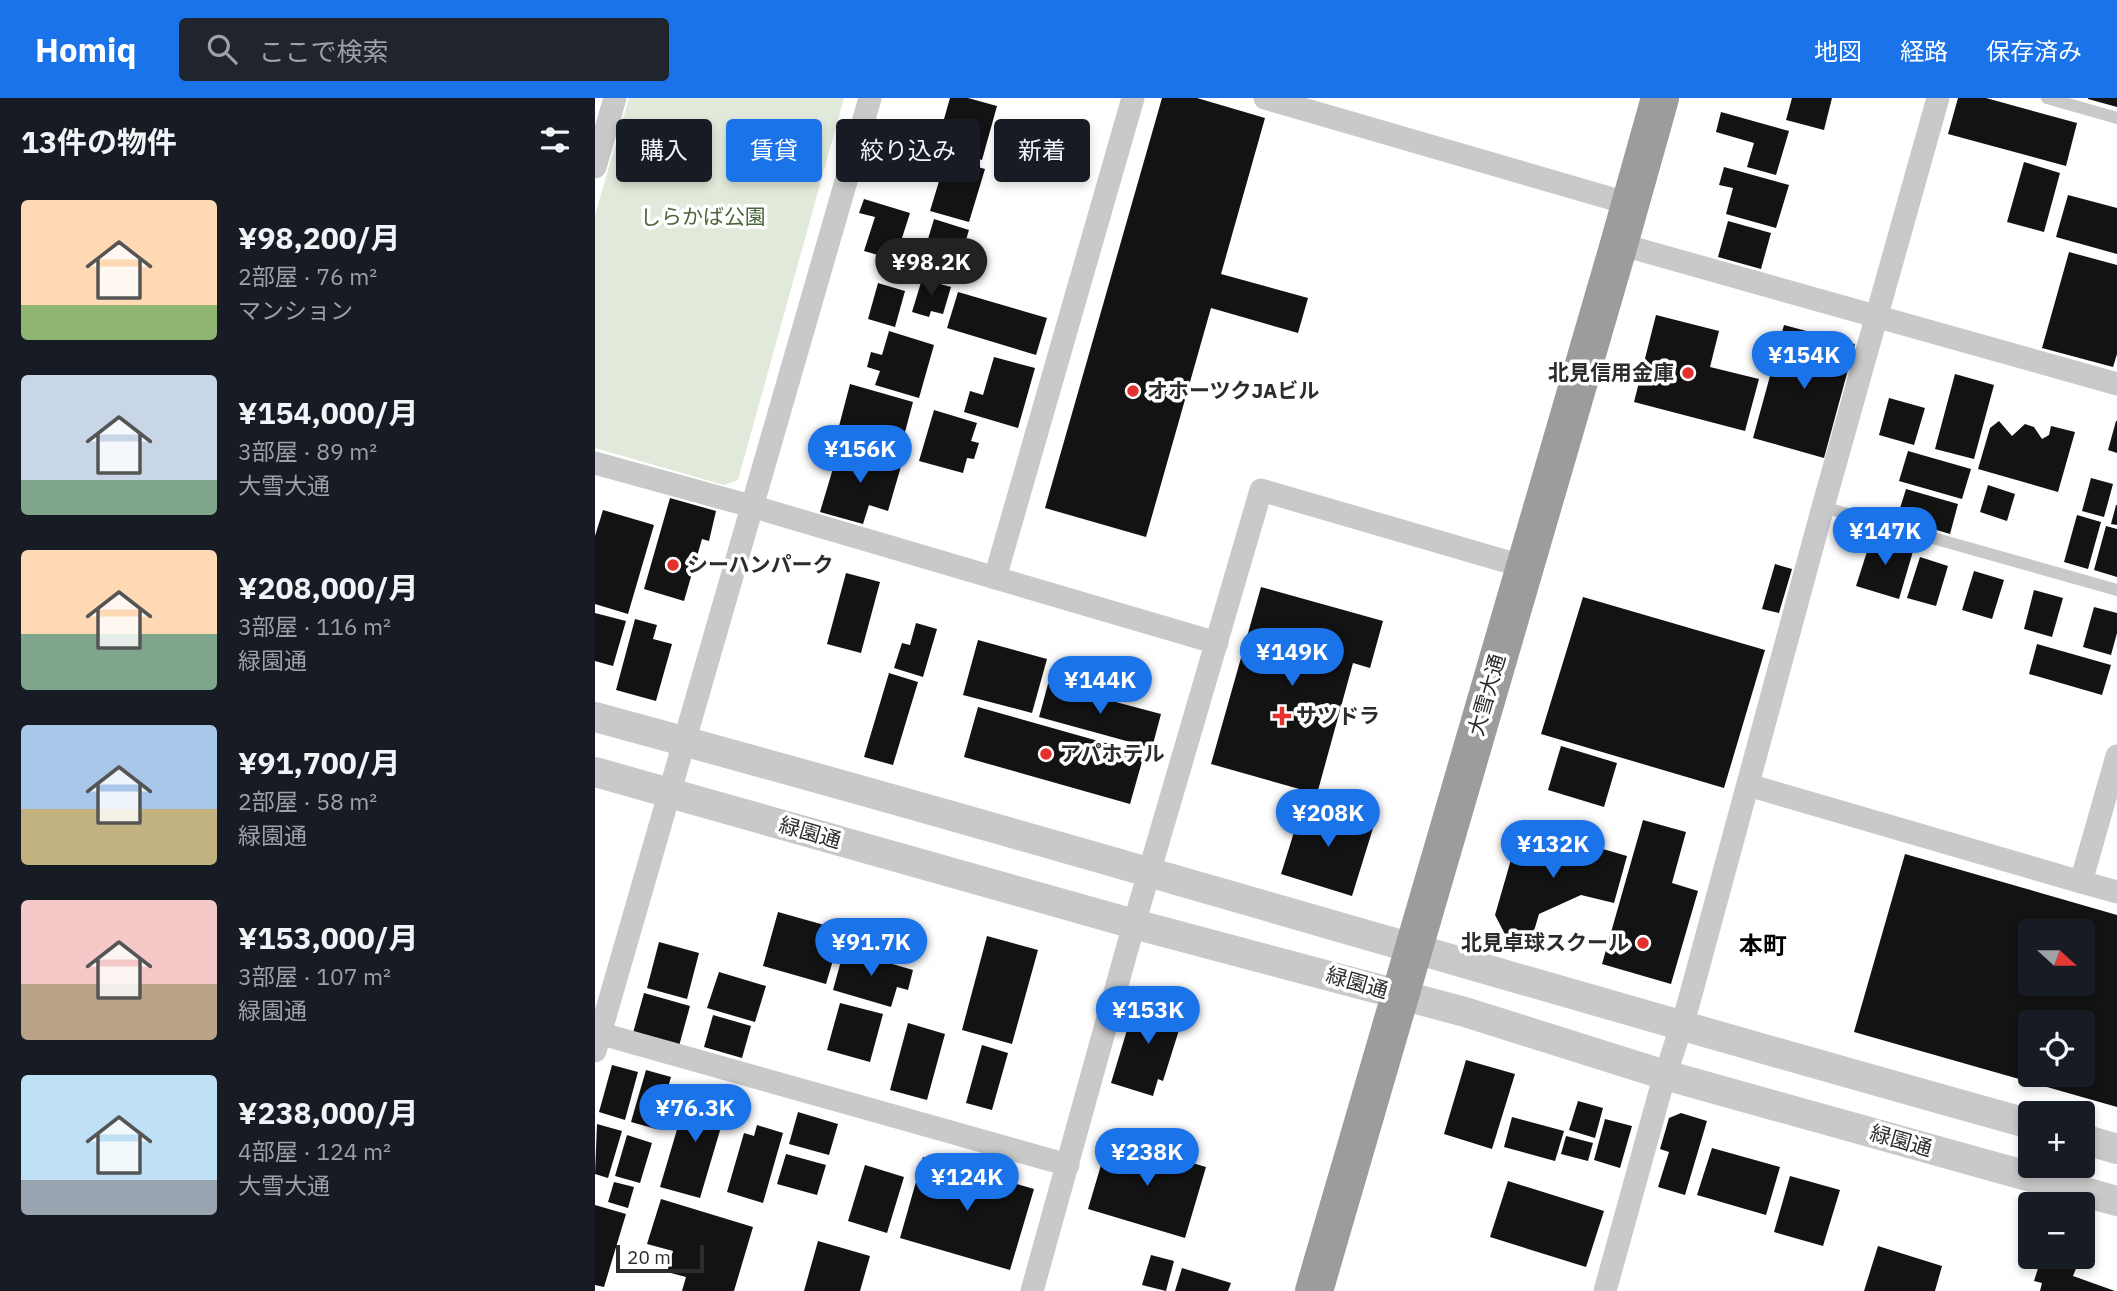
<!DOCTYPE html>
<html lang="ja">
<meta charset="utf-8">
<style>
:root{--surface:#171b24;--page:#20242c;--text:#f1f3f6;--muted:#9ea1a6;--accent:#1a73e8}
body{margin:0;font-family:"IBM Plex Sans","Noto Sans JP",sans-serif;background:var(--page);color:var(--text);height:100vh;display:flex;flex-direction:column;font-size:26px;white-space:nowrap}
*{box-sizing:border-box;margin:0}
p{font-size:23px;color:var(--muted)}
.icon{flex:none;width:38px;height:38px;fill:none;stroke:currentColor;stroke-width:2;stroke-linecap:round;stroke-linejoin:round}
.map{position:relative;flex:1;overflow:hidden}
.drawer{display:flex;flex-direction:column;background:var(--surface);width:595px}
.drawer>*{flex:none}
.hud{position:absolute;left:21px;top:21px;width:665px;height:63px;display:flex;gap:14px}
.needle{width:46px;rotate:111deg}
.controls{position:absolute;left:1423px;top:821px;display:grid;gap:14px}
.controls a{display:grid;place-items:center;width:77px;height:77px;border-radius:7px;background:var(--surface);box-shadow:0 4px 10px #0003;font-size:35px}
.scale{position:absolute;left:21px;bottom:18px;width:88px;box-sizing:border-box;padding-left:7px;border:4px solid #2c2c2c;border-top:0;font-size:19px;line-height:24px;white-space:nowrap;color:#2c2c2c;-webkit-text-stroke:5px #fff;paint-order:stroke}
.price{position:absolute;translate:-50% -60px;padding:0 16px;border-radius:24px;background:var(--accent);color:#fff;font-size:23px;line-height:46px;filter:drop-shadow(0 2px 4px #0008)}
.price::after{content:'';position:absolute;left:50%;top:42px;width:21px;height:16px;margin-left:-10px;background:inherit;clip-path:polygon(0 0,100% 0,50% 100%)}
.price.on{background:#222;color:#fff}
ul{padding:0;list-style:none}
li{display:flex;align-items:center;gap:21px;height:175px;padding:0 21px}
li span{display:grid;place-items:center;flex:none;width:196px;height:140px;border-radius:7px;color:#555}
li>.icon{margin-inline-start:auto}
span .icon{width:84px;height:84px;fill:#fffc;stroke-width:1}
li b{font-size:30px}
h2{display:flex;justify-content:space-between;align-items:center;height:84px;padding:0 21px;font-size:30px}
.chip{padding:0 24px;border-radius:7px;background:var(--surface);box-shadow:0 4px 10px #0003;font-size:24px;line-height:63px}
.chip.on{background:var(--accent);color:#fff}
header{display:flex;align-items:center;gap:42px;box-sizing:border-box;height:98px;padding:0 35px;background:var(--accent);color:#fff}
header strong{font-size:33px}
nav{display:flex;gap:38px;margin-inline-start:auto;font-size:24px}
.search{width:490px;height:63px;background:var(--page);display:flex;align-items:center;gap:18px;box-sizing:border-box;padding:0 24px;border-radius:7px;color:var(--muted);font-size:26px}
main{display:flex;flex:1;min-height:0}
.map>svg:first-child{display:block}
</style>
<header>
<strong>Homiq</strong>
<div class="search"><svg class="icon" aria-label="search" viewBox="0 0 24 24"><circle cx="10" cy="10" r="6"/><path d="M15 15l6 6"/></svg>ここで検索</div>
<nav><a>地図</a><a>経路</a><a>保存済み</a></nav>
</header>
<main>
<section class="drawer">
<h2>13件の物件<svg class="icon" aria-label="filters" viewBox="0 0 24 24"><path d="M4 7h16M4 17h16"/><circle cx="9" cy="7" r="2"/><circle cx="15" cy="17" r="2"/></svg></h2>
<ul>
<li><span style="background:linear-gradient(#ffd9b3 75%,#8fb573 0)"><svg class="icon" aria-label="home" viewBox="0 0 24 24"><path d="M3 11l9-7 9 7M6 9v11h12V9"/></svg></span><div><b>¥98,200/月</b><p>2部屋 · 76 m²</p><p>マンション</p></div></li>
<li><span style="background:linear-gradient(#c9d6e8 75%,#7fa58c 0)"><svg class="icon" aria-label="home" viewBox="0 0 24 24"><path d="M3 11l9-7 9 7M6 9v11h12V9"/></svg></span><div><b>¥154,000/月</b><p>3部屋 · 89 m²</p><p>大雪大通</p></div></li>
<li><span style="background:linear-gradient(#ffd9b3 60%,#7fa58c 0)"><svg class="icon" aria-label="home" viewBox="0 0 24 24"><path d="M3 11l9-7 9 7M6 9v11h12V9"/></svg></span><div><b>¥208,000/月</b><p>3部屋 · 116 m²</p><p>緑園通</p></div></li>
<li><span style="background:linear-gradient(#a9c7e8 60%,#c2b280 0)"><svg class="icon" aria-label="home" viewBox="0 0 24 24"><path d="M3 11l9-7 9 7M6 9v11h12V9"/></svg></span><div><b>¥91,700/月</b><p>2部屋 · 58 m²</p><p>緑園通</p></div></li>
<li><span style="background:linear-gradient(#f6c9c9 60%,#b9a48a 0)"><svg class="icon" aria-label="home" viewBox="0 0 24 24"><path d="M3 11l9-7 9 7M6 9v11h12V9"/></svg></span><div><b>¥153,000/月</b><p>3部屋 · 107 m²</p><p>緑園通</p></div></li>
<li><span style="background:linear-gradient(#bfe0f5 75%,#9aa5b1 0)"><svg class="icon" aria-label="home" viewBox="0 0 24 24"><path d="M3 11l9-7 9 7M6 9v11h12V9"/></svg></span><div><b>¥238,000/月</b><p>4部屋 · 124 m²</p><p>大雪大通</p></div></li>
</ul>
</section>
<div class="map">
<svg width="1522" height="1193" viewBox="0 0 1522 1193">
<rect width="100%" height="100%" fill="#fff"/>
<!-- green -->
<path fill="#e1eada" d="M34,0H249L143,382L129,387L0,350V117Z"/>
<!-- building -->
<g fill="#131313" fill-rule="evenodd">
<path d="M355,0H373L402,8L387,62L341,49Z"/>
<path d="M567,0H602L670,20L626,176L713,200L703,235L616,210L551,439L450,410Z"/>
<path d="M1197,0H1237L1229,32L1191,22Z"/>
<path d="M1363,0H1391L1482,25L1471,68L1353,36Z"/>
<path d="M1493,0H1522V9L1493,1Z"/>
<path d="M1126,14L1194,33L1181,77L1152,69L1159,45L1121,34Z"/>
<path d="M351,60L390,71L374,124L335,113Z"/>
<path d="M1429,64L1465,75L1449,134L1412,124Z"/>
<path d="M1129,69L1194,87L1181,130L1131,116L1138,90L1124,87Z"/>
<path d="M1473,97L1522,110V156L1461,139Z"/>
<path d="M269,101L315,115L300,162L269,153L280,119L264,115Z"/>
<path d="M339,121L374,132L359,181L324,171Z"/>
<path d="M1133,123L1176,135L1166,171L1123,159Z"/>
<path d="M1474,154L1522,167V256L1518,269L1447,250Z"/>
<path d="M327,181L356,189L348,216L336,213L334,219L317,214Z"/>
<path d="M283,185L310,193L300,229L273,221Z"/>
<path d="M363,194L452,220L441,257L352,230Z"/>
<path d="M1061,217L1124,233L1115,269L1164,281L1150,333L1039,304Z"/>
<path d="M1189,227L1260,246L1229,360L1158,340Z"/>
<path d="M294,233L339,247L324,300L280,287L285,273L272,269L276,254L287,257Z"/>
<path d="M399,259L440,270L423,330L369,314L375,293L388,297Z"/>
<path d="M1360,276L1399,287L1379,361L1340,351Z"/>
<path d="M255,286L318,304L306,349L243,332Z"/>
<path d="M1294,300L1330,310L1319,347L1284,337Z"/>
<path d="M339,312L382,325L376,343L384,345L379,361L372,360L368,375L324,363Z"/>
<path d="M1404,323L1417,338L1430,326L1439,329L1447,341L1454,337L1456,328L1480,334L1463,394L1383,371L1395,330Z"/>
<path d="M1521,323H1522V355L1513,352Z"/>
<path d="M245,347L307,365L293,413L274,407L268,426L225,414Z"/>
<path d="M1313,353L1376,371L1367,401L1304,383Z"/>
<path d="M1496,380L1518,386L1509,419L1487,413Z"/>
<path d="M1393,387L1420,396L1412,423L1385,414Z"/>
<path d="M1311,391L1363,406L1355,436L1302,420Z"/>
<path d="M75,400L121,413L114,443L107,441L89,503L49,491Z"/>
<path d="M1521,407H1522V427L1516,426Z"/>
<path d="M8,412L59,427L33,516L0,506V438Z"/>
<path d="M1482,417L1506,424L1493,471L1469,464Z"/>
<path d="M1511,428L1522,431V479L1499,472Z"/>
<path d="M1277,438L1319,450L1304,501L1261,488Z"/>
<path d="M1325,459L1353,468L1341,508L1312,500Z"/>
<path d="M1180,466L1197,471L1184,515L1167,511Z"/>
<path d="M1379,473L1409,482L1397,521L1367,512Z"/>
<path d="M251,475L285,484L266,555L232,546Z"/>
<path d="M666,489L788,523L775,570L758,565L722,696L616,666Z"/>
<path d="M1439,492L1468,500L1457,539L1429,531Z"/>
<path d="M988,499L1170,552L1129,690L946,636Z"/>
<path d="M1499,509L1522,515V535L1516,557L1488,549Z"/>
<path d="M0,515L31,523L18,568L0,563Z"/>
<path d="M40,521L62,527L58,541L77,546L61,603L21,592Z"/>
<path d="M321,525L342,531L328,579L299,570L307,545L315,547Z"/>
<path d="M383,542L452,561L437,615L368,597Z"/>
<path d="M1442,546L1516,567L1507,597L1434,576Z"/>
<path d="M294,575L323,584L298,667L269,659Z"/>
<path d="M453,586L566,616L557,650L444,619Z"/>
<path d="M383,609L521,648L520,652L548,660L535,706L369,659Z"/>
<path d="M966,648L1022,665L1009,709L953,692Z"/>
<path d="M708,705L779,727L757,798L686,776Z"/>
<path d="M1048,722L1091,734L1077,785L1103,793L1076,886L1007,866Z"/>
<path d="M926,727L1032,758L1019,805L986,797L944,816L934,850L914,844L900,817Z"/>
<path d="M1310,756L1522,817V1009L1259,934ZM1435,833H1488V886H1435ZM1435,924H1488V976H1435Z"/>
<path d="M183,814L247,832L231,886L168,868Z"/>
<path d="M392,838L443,852L417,946L367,932Z"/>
<path d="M64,844L104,855L92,901L52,890Z"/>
<path d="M249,852L318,872L313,892L302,889L296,909L238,892Z"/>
<path d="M124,874L171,888L160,924L112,910Z"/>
<path d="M49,895L95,908L84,948L38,935Z"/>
<path d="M542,899L590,913L568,983L563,981L558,998L516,985Z"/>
<path d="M245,905L288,916L275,964L232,952Z"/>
<path d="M118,917L156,928L147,960L109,949Z"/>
<path d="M313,925L350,936L332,1002L295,992Z"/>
<path d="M387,947L413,955L397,1012L371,1005Z"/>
<path d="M871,962L920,976L897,1051L849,1036Z"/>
<path d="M17,967L43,974L30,1022L4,1014Z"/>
<path d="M51,972L76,979L61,1031L36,1024Z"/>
<path d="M94,991L134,1002L105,1100L65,1089Z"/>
<path d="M983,1003L1008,1010L1000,1040L974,1032Z"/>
<path d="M203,1014L243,1026L234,1057L194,1046Z"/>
<path d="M1086,1015L1112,1023L1090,1097L1063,1089L1074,1054L1065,1051L1074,1020Z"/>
<path d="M917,1019L969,1033L960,1063L909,1049Z"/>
<path d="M1010,1021L1037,1028L1025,1070L999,1062Z"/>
<path d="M2,1026L27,1033L13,1080L0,1076Z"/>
<path d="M162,1027L188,1035L168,1105L132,1094L149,1035L159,1038Z"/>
<path d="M32,1037L57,1045L45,1085L20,1078Z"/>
<path d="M971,1038L998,1045L993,1063L966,1056Z"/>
<path d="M514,1040L611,1069L590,1140L493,1111Z"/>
<path d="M1117,1050L1185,1069L1171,1117L1102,1097Z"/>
<path d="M191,1056L231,1067L222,1097L182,1086Z"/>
<path d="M328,1059L439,1091L415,1172L305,1140Z"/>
<path d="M270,1067L309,1079L292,1135L253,1123Z"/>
<path d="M1195,1078L1245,1092L1228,1148L1179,1134Z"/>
<path d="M913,1083L1009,1113L991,1169L895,1139Z"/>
<path d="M19,1084L39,1089L33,1110L13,1104Z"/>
<path d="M66,1101L158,1129L139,1193H87L91,1179L72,1174L78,1153L52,1146Z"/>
<path d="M0,1107L31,1116L9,1189L0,1187Z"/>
<path d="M223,1143L275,1158L265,1193H209Z"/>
<path d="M1283,1148L1347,1168L1340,1193H1269Z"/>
<path d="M556,1157L579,1163L571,1193L547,1187Z"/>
<path d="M1447,1158L1482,1168L1478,1178L1520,1193H1445L1447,1185L1439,1183Z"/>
<path d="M587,1170L636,1185L633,1193H580Z"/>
</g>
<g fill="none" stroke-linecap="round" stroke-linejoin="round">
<!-- service -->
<g stroke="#c9c9c9" stroke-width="12">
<path d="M1452,0L1522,20"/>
<path d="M1228,409L1522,492"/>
</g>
<!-- minor -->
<g stroke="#c9c9c9" stroke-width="23">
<path d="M670,0L1035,106"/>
<path d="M0,69L20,0"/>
<path d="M1024,146L1522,286"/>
<path d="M0,365L156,408L622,545"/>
<path d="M400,480L538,0"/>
<path d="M1153,687L1486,784L1522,658"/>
<path d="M1486,784L1522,794"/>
<path d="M0,934L473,1067"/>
<path d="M0,953L275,0"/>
<path d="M437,1193L539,826L666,392L930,469"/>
<path d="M1010,1193L1065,994L1093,907L1228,409L1343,0"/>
</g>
<!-- tertiary -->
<g stroke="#c9c9c9" stroke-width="30">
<path d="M0,619C480,749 956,893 1435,1026"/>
<path d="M0,674L539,826L870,914L1070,977L1522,1103"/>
<path d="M1488,1041L1522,1051"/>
</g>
<!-- trunk -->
<path stroke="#9c9c9c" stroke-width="38" d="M719,1193L1024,146L1065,0"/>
</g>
<!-- markers -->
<g fill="#e4312e" stroke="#fff" stroke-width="2.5">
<circle cx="1093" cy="275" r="7"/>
<circle cx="538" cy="293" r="7"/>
<circle cx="78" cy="467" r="7"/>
<path d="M683.5 607.5h7v7h7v7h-7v7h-7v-7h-7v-7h7z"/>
<circle cx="451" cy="656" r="7"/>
<circle cx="1048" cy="845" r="7"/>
</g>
<g text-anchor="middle" stroke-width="7" stroke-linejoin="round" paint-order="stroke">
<!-- park labels -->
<g font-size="21" fill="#4b673a" stroke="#fff">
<text x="108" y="126">しらかば公園</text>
</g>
<!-- poi labels -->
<g font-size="21" font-weight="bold" fill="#2c2c2c" stroke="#fff" text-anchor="start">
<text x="1079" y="282" text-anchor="end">北見信用金庫</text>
<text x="552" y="300">オホーツクJAビル</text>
<text x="92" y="474">シーハンパーク</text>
<text x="701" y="625">サツドラ</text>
<text x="465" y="663">アパホテル</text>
<text x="1034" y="852" text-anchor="end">北見卓球スクール</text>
</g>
<!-- street labels -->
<g font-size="21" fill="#2c2c2c" stroke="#fff">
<text transform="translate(892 597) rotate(-74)" y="7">大雪大通</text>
<text transform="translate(215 735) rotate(16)" y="7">緑園通</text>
<text transform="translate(762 885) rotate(16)" y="7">緑園通</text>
<text transform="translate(1306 1043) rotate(16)" y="7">緑園通</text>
</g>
<!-- quarter labels -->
<g font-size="24" font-weight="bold" fill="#000" stroke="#fff">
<text x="1168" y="856">本町</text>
</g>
</g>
</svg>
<div class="controls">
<a><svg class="needle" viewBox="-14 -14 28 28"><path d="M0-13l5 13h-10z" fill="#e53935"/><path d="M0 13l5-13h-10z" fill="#9ea1a6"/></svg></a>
<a><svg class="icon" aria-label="locate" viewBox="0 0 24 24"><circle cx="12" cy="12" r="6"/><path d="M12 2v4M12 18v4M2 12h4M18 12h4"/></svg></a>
<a>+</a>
<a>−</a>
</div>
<div class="scale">20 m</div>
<b class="price on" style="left:336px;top:200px">¥98.2K</b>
<b class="price" style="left:1209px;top:293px">¥154K</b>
<b class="price" style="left:265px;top:387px">¥156K</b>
<b class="price" style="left:1290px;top:469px">¥147K</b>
<b class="price" style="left:697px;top:590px">¥149K</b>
<b class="price" style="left:505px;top:618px">¥144K</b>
<b class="price" style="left:733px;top:751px">¥208K</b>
<b class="price" style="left:958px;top:782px">¥132K</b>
<b class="price" style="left:276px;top:880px">¥91.7K</b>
<b class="price" style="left:553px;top:948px">¥153K</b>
<b class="price" style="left:100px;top:1046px">¥76.3K</b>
<b class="price" style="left:552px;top:1090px">¥238K</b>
<b class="price" style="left:372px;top:1115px">¥124K</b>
<div class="hud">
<a class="chip">購入</a>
<a class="chip on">賃貸</a>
<a class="chip">絞り込み</a>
<a class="chip">新着</a>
</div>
</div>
</main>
